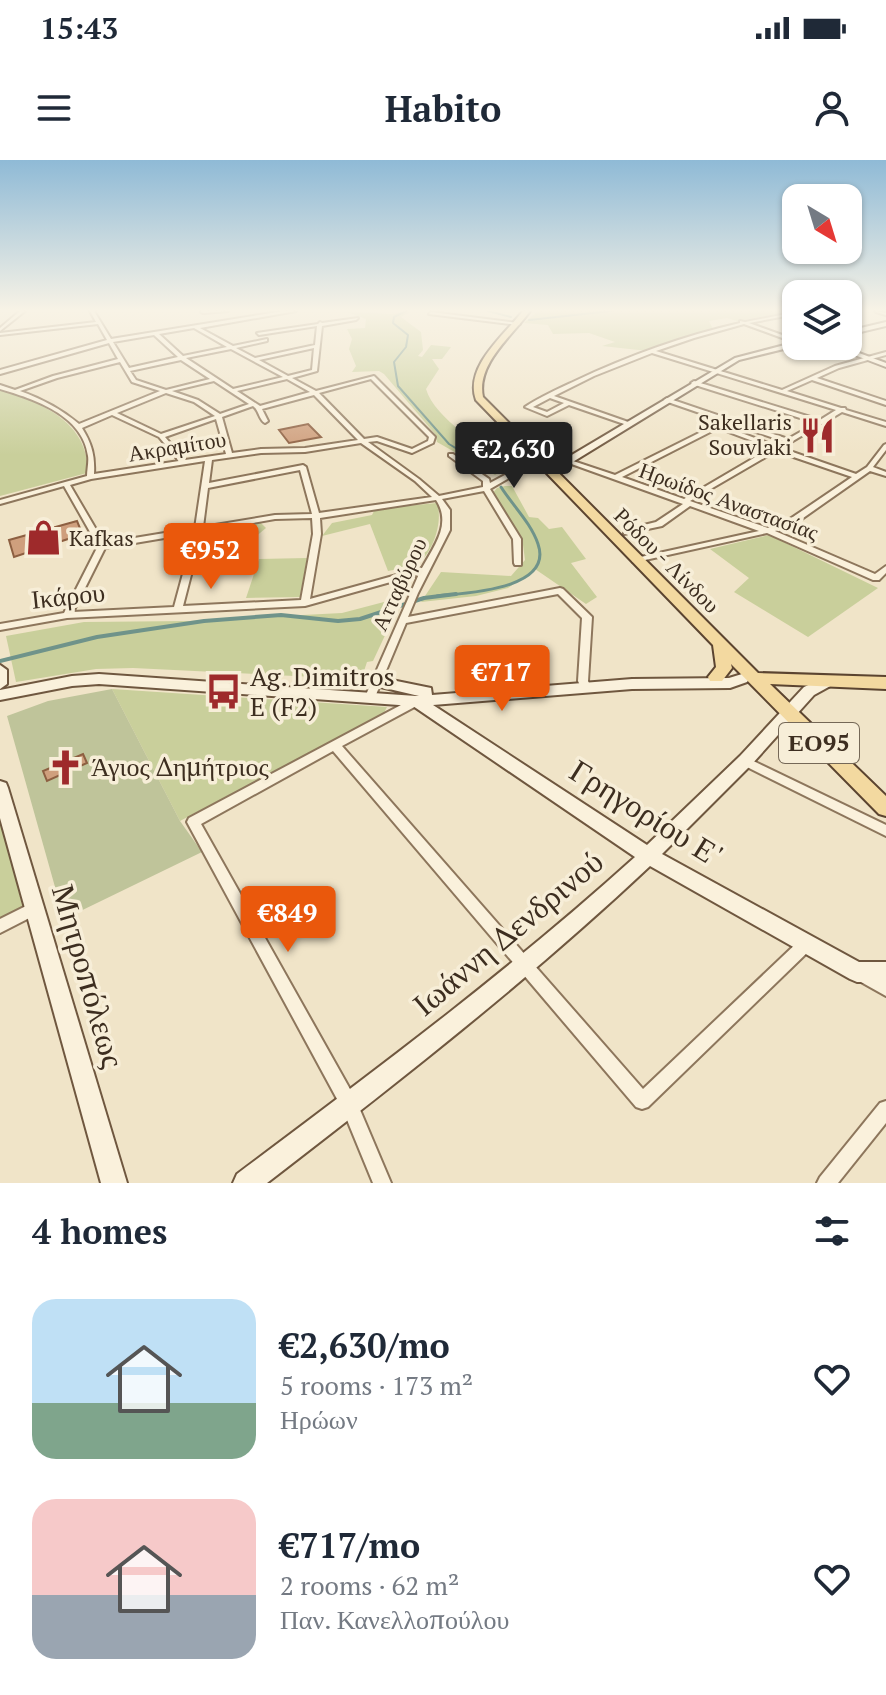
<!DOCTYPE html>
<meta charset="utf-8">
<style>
:root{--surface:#fff;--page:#f6f6f7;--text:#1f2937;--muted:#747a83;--accent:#ea580c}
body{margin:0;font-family:"PT Serif",serif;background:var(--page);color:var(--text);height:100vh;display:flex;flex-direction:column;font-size:30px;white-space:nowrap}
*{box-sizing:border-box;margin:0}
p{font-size:26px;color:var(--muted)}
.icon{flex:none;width:44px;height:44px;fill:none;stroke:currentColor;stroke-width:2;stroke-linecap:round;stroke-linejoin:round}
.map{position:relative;height:1023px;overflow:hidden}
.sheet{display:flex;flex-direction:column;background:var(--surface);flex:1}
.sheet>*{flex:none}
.needle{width:52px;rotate:142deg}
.buttons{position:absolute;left:782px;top:24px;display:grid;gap:16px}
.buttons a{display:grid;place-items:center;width:80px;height:80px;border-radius:16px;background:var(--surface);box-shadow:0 2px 6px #0004;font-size:40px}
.price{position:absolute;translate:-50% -68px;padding:0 18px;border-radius:8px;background:var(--accent);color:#fff;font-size:26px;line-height:52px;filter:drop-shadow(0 2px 4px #0008)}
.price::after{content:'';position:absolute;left:50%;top:48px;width:24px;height:18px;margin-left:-12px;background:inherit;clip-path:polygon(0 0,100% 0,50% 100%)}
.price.current{background:#222;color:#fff}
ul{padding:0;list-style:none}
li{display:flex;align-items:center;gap:24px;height:200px;padding:0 32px}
li span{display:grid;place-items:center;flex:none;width:224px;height:160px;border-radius:24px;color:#555}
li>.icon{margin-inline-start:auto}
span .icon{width:96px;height:96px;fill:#fffc;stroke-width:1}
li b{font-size:34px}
h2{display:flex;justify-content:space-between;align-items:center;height:96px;padding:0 32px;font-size:34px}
.status{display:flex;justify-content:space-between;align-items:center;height:56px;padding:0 40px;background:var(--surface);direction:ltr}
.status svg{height:22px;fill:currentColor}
header{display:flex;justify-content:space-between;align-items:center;height:104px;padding:0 32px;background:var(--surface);font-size:36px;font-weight:800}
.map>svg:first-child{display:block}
</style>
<div class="status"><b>15:43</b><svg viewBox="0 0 49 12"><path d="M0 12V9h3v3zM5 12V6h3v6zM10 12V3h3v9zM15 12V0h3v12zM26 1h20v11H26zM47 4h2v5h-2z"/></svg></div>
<header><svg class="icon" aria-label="menu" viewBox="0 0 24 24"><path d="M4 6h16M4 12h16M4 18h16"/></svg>Habito<svg class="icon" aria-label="person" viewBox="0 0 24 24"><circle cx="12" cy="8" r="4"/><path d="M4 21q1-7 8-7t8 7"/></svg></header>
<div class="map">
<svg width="886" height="1023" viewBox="0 0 886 1023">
<rect width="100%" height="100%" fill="#f0e4c8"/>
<!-- green -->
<g fill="#c9cf9b">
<path d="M344,151L391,154L412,151L401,157L421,172L423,190L418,196L422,197L431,185L451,187L442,199H432L439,209L426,229C435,260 484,284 504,310L495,315L437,282L435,274L384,214L379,211L352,212L356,206L349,189L352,179L347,169L365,168L366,159Z"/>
<path d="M538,151H795L737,161L727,158L709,161L713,169L648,191L602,186L615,182L589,173L553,174L548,165L524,163Z"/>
<path d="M0,228C40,243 90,262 87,313L0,336Z"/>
<path d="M505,326H512L529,357L538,358L549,369L562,367L586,399L571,403L597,437L586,444L535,409L508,428L476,436L421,442L441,412L511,416L525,400L522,377L491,335L497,328Z"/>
<path d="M437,343C443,361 434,390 419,403C412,409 398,409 388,411L370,364L322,376L332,363L372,355L375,349Z"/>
<path d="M259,361L266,368L254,378L251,398L201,400L212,369Z"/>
<path d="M769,375L878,428L808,477L734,432L749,418L710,389Z"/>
<path d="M307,398L300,437L246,438L259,399Z"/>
<path d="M403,437L373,501L367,502L363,514L355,519L133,508L96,509L16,522L6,476L84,462L189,461L342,453Z"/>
<path d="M112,529L387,547L384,553L180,661Z"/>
<path d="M0,660L23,748L0,760Z"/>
</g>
<!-- cemetery -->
<path fill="#bfc49a" d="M112,529L180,661L202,692L64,759L7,556L48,541Z"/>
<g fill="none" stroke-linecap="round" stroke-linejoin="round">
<!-- stream-far2 -->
<g stroke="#6f938a" stroke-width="2">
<path d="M406,151L394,157L393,163L408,175L406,187L394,202L398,226L449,284L495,312"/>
<path d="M488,151L511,157"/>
<path d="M529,160L611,151"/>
</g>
<!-- stream-far1 -->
<path stroke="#6f938a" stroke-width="3" d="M437,436C465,433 554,430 538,384C531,363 513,346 501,327"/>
<!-- stream -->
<path stroke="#6f938a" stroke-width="4" d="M0,501L97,477L204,461L281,455L338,461L360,459L424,438L456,434"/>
</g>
<!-- building -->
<g fill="#cf9f7d" stroke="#8d5f41" stroke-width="2">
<path d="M308,264L321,277L289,283L279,270Z"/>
<path d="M77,361L82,373L77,376L14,397L9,380Z"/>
<path d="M83,594L87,603L47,621L43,611Z"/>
</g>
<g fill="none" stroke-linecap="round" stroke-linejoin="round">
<defs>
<g id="street">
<path d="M20,151H25L0,171V168Z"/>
<path d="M90,151H94L111,179L284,151H296L200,168L233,186L267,179V181L236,188L255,198L315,185L317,166L259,175L257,173L318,164L320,162L322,163L358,158L356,160L322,166L317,211L292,218L316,231L374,216L435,277L433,283L412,293L377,281L368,282L419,319L439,336L483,327V321L449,296V294H453L489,319L490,323L514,310L535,306L538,308L518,313L490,329L521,379V405H515L514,403L513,379L484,331L442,339L450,350V370L418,433L408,457L560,428L563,429L592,457L588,521L591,527L590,530H582L578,521L582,458L558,434L406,463L375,537L374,540H366L365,537L419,414L305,446L67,458L0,470V464L64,453L98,386L64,326L0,344V340L87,316C87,310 89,302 88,296C83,255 34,239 0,229V225L15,230L53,216L118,199L109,183L0,214V210L107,180L98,164L0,175V173L96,162ZM194,168L227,187L183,196L159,174ZM154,175L178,197L129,208L113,182ZM314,188L312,210L288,216L259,200ZM231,189L283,217L233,229L186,198ZM181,200L210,219L166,230L136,220L130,211ZM120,202L132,222L160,231L79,264C61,249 42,239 20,231L57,218ZM287,219L310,232L260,246L237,231ZM371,219L429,277L428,281L412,289L377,277L364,279L319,233ZM214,221L249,244L220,254L198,240L172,231ZM166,233L194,242L215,256L161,274L117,253ZM314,235L358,280L305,288L261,289L232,293L222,257L253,246C259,250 259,260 265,263L268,261L262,249ZM112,255L159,277L179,301L94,314C95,296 92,284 82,268ZM216,259L226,294L185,300L165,277ZM361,283L415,321L432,337L319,353L306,307L303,305L209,323L212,300L261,293L305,292ZM205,301L195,368L104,383L70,325L91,319ZM300,310L312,354L275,355L203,367L208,328ZM436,340C452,364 434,386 422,408L310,439L321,374L320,358ZM312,358L313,374L301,440L183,446L202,372L275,359ZM194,373L174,447L73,452L105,388Z"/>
<path d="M228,151L203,153L201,152V151Z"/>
<path d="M875,151L886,153V155L876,152Z"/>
<path d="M431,152L518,163L520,164L518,165L429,154Z"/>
<path d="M796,152V154L749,163L796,180V183L744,164L694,178L656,191L782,230L835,206L886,192V195L839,208L817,218L886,241V245L812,220L787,231L841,248H845L846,250L886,262V266L842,252L781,288L856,314L867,307L884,285L886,284V290L873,307L886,312V316L870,311L796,363L775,371L875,414L886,406V413L879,420H873L767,373L636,402H633L632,400L636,398L759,371L690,346L662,366L624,374V370L656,362L683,344L566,302V300H570L615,315L723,261L665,241L664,240L667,238L788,279L816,263L692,224L691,223L694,221L820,260L836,250L652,193L594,216L554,236L631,263V265H627L569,245L547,256L525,247C540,237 558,229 575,221C628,196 683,176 740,163V161L745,162ZM550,238L564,243L547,252L533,247ZM729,263L783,281L776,286L723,266ZM718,268L771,288L684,339L622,317ZM776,291L852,317L790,359L768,368L690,341Z"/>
<path d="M416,537L420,538L421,541L420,544L342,586L643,929L801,779L806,777L811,779L813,784L811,789L648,947L642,949L636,947L333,591L201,664L355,938L391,1023H373L343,950L187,662L189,658Z"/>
<path d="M745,597L886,665V676L741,604L739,601L741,598Z"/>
<path d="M36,741L41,742L43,747L41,752L0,773V759Z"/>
<path d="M866,810L886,820V836L861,822L859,817L861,812Z"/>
<path d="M886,941V963L838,1023H817L820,1017L880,943Z"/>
</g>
<g id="secondary">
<path d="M886,162V166L848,175V171Z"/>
<path d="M796,182V186L739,200L571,303L544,310L539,307L565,299L735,198Z"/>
<path d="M831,186H840L886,203V207Z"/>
<path d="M0,505L7,510V524L0,529Z"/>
<path d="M99,514L416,536H419L372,525L370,522L377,517L426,527L431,528L432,535L632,519L729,518L742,514L747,516L749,519L747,522L730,528L632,529L433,545L647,685L740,596L804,527L824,518H834L836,521L834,524L814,535L752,604L662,694L859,802H886V822H857L850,819L650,706C529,820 398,922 267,1023H233L237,1014C373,912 509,811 635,697L413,546L99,524L72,526L0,540V530L72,516Z"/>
<path d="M0,621L6,623L8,628L127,1023H101L0,658Z"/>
</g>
<path id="primary" d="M523,151H530C512,176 476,204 483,237L758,513L886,517V529L770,524L886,636V656L879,654L731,504L732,508L722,521H710L708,517L716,507L713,485L476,240C464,207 504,175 523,151Z"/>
</defs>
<!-- street casing -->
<use href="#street" stroke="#8d765c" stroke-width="4"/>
<!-- secondary casing -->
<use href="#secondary" stroke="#6f573f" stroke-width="4"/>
<!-- primary casing -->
<use href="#primary" stroke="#5b4430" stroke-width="4"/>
<!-- street -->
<use href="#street" fill="#faf1dc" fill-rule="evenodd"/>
<!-- secondary -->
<use href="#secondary" fill="#faf1dc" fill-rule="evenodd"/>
<!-- primary -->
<use href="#primary" fill="#f3d9a0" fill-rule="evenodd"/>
</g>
<!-- sky -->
<linearGradient id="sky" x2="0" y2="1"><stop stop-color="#8fbad6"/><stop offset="0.51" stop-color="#f8f3e6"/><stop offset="1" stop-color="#f8f3e6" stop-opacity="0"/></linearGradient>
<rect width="886" height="295" fill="url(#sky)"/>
<!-- icons -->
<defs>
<symbol id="restaurant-bare" viewBox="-9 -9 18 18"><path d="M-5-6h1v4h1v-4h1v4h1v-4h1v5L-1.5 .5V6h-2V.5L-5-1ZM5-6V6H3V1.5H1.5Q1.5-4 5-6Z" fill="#9e2a2b" stroke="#f7eed8" stroke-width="2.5" paint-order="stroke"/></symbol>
<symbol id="shop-bare" viewBox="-9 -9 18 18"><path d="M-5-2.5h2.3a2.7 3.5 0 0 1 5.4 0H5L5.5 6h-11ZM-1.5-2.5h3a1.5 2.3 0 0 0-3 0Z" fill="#9e2a2b" stroke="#f7eed8" stroke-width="2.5" paint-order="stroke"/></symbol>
<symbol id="bus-bare" viewBox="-9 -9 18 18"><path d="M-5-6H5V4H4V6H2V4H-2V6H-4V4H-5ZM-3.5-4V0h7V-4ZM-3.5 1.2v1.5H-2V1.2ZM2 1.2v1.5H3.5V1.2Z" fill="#9e2a2b" stroke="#f7eed8" stroke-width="2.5" paint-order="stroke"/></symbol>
<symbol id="church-bare" viewBox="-9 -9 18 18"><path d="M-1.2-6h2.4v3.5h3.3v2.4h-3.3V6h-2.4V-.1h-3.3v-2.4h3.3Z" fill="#9e2a2b" stroke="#f7eed8" stroke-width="2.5" paint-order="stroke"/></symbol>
</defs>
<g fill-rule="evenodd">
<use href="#restaurant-bare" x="792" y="250" width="51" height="51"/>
<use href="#shop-bare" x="18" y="352" width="51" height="51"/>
<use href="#bus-bare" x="198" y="506" width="51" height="51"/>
<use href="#church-bare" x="40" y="582" width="51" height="51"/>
</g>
<g text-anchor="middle" stroke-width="7" stroke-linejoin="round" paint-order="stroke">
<!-- far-poi labels -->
<g font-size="22" fill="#3d2e20" stroke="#f7eed8" text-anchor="end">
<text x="792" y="270">Sakellaris<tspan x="792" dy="25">Souvlaki</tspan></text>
<text x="69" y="386" text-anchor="start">Kafkas</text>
</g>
<!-- far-street labels -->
<g font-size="22" fill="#3d2e20" stroke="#f7eed8">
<text transform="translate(177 286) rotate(-9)" y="8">Ακραμίτου</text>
<text transform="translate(729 341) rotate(20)" y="8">Ηρωίδος Αναστασίας</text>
<text transform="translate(667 400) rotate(45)" y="8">Ρόδου - Λίνδου</text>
<text transform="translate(399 424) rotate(-65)" y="8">Ατταβύρου</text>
</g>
<!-- shield labels -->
<rect fill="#f7eed8" stroke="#756857" stroke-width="2" x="779" y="563" width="80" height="40" rx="6"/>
<g font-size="24" font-weight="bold" fill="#3d2e20">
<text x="819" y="591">ΕΟ95</text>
</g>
<!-- street labels -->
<g font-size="26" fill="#3d2e20" stroke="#f7eed8">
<text transform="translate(68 436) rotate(-6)" y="9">Ικάρου</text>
</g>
<!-- poi labels -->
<g font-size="26" fill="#3d2e20" stroke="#f7eed8" text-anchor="start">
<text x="250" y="526">Ag. Dimitros<tspan x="250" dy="30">E (F2)</tspan></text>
<text x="91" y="616">Άγιος Δημήτριος</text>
</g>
<!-- near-street labels -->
<g font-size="32" fill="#3d2e20" stroke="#f7eed8">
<text transform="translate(646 653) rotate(32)" y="11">Γρηγορίου Ε'</text>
<text transform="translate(508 773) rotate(-40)" y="11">Ιωάννη Δενδρινού</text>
<text transform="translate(88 816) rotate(74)" y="11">Μητροπόλεως</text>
</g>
</g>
</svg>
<div class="buttons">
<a><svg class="needle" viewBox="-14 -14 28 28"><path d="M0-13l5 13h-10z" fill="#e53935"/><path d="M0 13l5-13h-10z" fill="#747a83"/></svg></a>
<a><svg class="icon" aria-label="layers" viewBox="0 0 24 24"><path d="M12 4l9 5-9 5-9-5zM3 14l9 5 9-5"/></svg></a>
</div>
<b class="price current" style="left:514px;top:330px">€2,630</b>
<b class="price" style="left:211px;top:431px">€952</b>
<b class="price" style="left:502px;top:553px">€717</b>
<b class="price" style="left:288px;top:794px">€849</b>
</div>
<section class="sheet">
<h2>4 homes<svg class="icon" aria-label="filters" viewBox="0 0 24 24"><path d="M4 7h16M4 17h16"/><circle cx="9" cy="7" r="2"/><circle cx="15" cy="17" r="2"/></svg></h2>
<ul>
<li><span style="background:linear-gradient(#bfe0f5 65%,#7fa58c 0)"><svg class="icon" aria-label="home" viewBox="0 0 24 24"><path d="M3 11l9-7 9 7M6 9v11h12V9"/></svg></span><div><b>€2,630/mo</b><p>5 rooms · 173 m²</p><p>Ηρώων</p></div><svg class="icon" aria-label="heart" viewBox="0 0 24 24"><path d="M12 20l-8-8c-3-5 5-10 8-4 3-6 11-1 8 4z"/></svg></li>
<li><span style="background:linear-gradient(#f6c9c9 60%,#9aa5b1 0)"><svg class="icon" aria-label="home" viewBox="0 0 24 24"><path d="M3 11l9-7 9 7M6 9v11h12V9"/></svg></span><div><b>€717/mo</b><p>2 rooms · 62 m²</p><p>Παν. Κανελλοπούλου</p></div><svg class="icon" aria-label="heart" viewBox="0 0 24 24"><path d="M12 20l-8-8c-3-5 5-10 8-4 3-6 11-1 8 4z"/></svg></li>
</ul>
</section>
